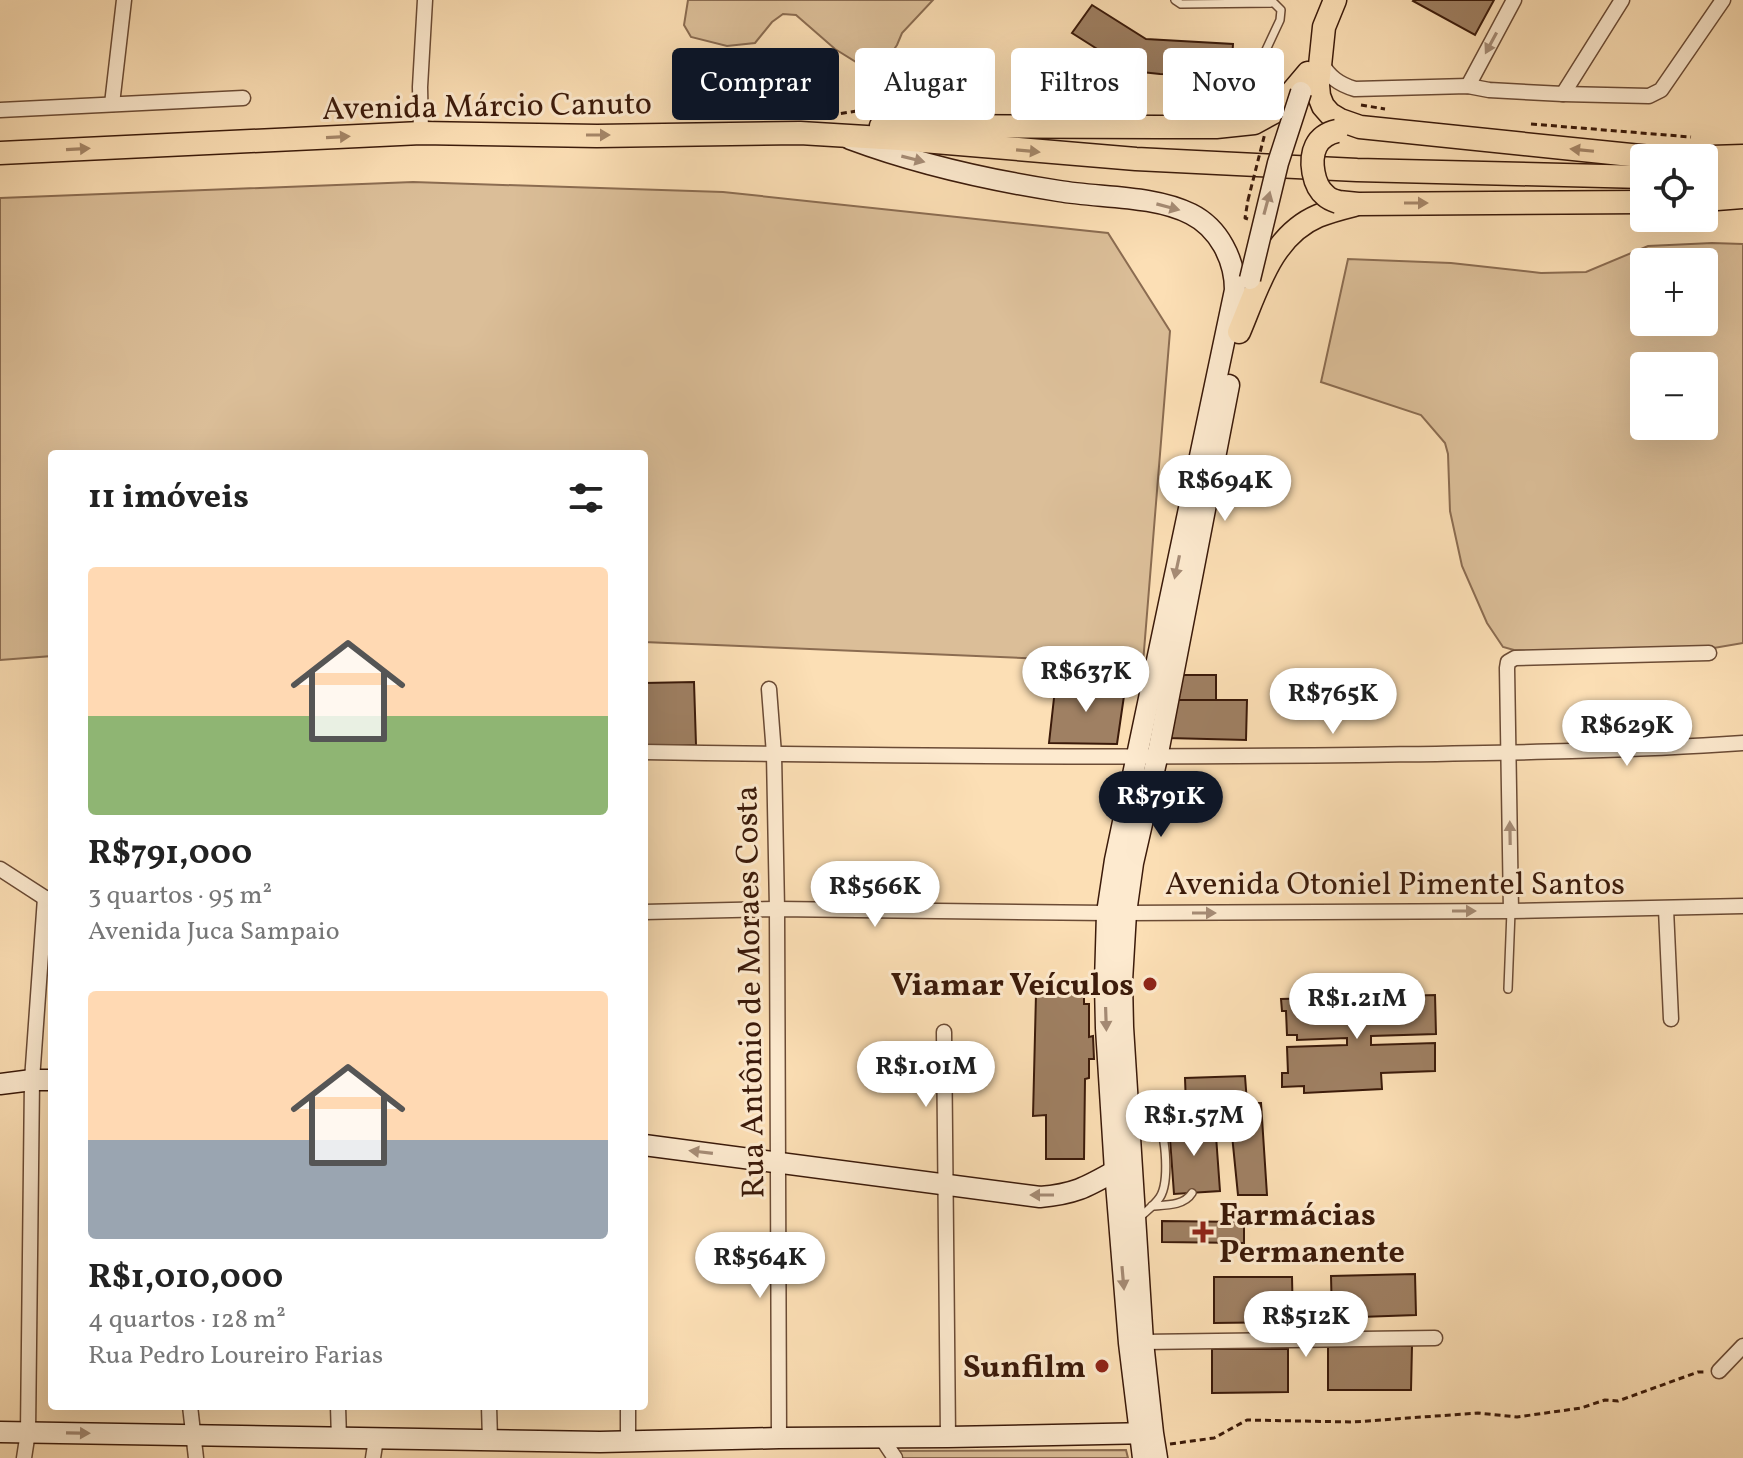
<!DOCTYPE html>
<html lang="pt">
<meta charset="utf-8">
<style>
:root{--surface:#fff;--page:#f6f6f6;--text:#222;--muted:#767676;--accent:#111827}
body{margin:0;font-family:Vollkorn,serif;background:var(--page);color:var(--text);height:100vh;display:flex;flex-direction:column;font-size:30px;white-space:nowrap}
*{box-sizing:border-box;margin:0}
p{font-size:26px;color:var(--muted)}
.icon{flex:none;width:44px;height:44px;fill:none;stroke:currentColor;stroke-width:2;stroke-linecap:round;stroke-linejoin:round}
.map{position:relative;flex:1;overflow:hidden}
.details{position:absolute;left:48px;top:450px;width:600px;height:960px;display:flex;flex-direction:column;background:var(--surface);border-radius:8px;box-shadow:0 8px 32px #0002}
.details>*{flex:none}
.banner{position:absolute;left:672px;top:48px;width:760px;height:72px;display:flex;gap:16px}
.controls{position:absolute;left:1630px;top:144px;display:grid;gap:16px}
.controls a{display:grid;place-items:center;width:88px;height:88px;border-radius:8px;background:var(--surface);box-shadow:0 8px 32px #0002;font-size:40px}
.price{position:absolute;translate:-50% -68px;padding:0 18px;border-radius:28px;background:#fff;color:#222;font-size:26px;line-height:52px;filter:drop-shadow(0 2px 4px #0008)}
.price::after{content:'';position:absolute;left:50%;top:48px;width:24px;height:18px;margin-left:-12px;background:inherit;clip-path:polygon(0 0,100% 0,50% 100%)}
.price.active{background:var(--accent);color:#fff}
ul{padding:0;list-style:none}
li{display:grid;align-content:center;gap:16px;height:424px;padding:0 40px}
li span{display:grid;place-items:center;height:248px;border-radius:8px;color:#555}
li>.icon{margin-inline-start:auto}
span .icon{width:144px;height:144px;fill:#fffc;stroke-width:1}
li b{font-size:34px}
h2{display:flex;justify-content:space-between;align-items:center;height:96px;padding:0 40px;font-size:34px}
.chip{padding:0 28px;border-radius:8px;background:var(--surface);box-shadow:0 8px 32px #0002;font-size:28px;line-height:72px}
.chip.active{background:var(--accent);color:#fff}
.map>svg:first-child{display:block}
</style>
<div class="map">
<svg width="1743" height="1458" viewBox="0 0 1743 1458">
<rect width="100%" height="100%" fill="#fcdfb5"/>
<filter id="stains"><feTurbulence type="fractalNoise" baseFrequency=".0025" numOctaves="4"/><feColorMatrix values="0 0 0 0 .2 0 0 0 0 .09 0 0 0 0 .02 0 0 0 .5 -.17"/></filter>
<radialGradient id="worn" r=".72"><stop offset=".6" stop-color="#630" stop-opacity="0"/><stop offset="1" stop-color="#630" stop-opacity=".3"/></radialGradient>
<!-- green -->
<g fill="#dbbe98" stroke="#8b6c51" stroke-width="2" fill-rule="evenodd">
<path d="M688,0H933L902,33L897,45L890,55L868,64L856,62L835,49L796,15L783,14L772,22L755,43L727,46L691,37L684,25Z"/>
<path d="M413,182L723,192L1108,233L1170,331L1143,663L644,642V454H52V656L0,660V198Z"/>
<path d="M1712,243L1743,244V643L1667,656L1514,650L1503,647L1487,623L1462,566L1450,511L1448,454L1445,443L1421,415L1321,382L1348,259L1451,263L1541,273L1586,272L1648,246ZM1644,262H1704V322H1644ZM1644,366H1704V426H1644Z"/>
<path d="M1126,1450L1128,1458H889L884,1451Z"/>
</g>
<!-- building -->
<g fill="#9f8063" stroke="#3b1a0a" stroke-width="2">
<path d="M1414,0H1494L1475,35L1413,1Z"/>
<path d="M1092,5L1146,39L1233,44L1231,76L1160,74L1132,71L1072,33Z"/>
<path d="M1182,675H1216V700H1176Z"/>
<path d="M1056,680L1125,689L1117,744L1049,743Z"/>
<path d="M694,682L696,745L644,747V683Z"/>
<path d="M1176,700H1247L1246,740L1168,738Z"/>
<path d="M1036,994H1084V1004H1089V1037L1093,1036L1094,1059H1089V1078L1085,1079L1084,1159H1046V1115L1033,1116Z"/>
<path d="M1435,995L1436,1034L1371,1036V1045L1435,1043V1071L1381,1073L1382,1089L1304,1093V1086L1282,1087V1073H1288L1287,1047L1347,1045V1038L1297,1040V1035H1287L1286,1011H1282L1281,999Z"/>
<path d="M1245,1076L1247,1103L1186,1106L1185,1078Z"/>
<path d="M1247,1103H1261L1267,1195H1238L1232,1135L1201,1106Z"/>
<path d="M1215,1122L1220,1191L1174,1194L1169,1125Z"/>
<path d="M1162,1221L1244,1222V1243L1162,1242Z"/>
<path d="M1415,1274L1416,1315L1332,1318L1331,1276Z"/>
<path d="M1214,1277H1292L1293,1322L1214,1323Z"/>
<path d="M1328,1345L1412,1346L1411,1390H1328Z"/>
<path d="M1212,1349H1288V1392L1212,1393Z"/>
</g>
<g fill="none" stroke-linecap="round" stroke-linejoin="round">
<defs>
<g id="lane">
<path d="M1175,0L1181,4L1274,3L1281,10L1280,20L1251,82"/>
<path d="M1508,989L1511,911"/>
<path d="M1132,1105C1141,1110 1151,1115 1157,1123C1167,1136 1169,1183 1160,1197C1155,1205 1145,1212 1138,1219"/>
<path d="M1153,1119L1172,1116L1184,1124"/>
<path d="M1152,1206C1165,1205 1184,1206 1192,1193"/>
</g>
<g id="street">
<path d="M1321,63C1330,77 1338,84 1355,89L1468,86L1489,90L1563,94L1649,96L1661,90L1723,0"/>
<path d="M1468,86L1514,0"/>
<path d="M1563,94L1622,0"/>
<path d="M112,104L124,0"/>
<path d="M0,110L243,98"/>
<path d="M421,133L420,87L425,0"/>
<path d="M769,689L774,754L777,909L779,1438"/>
<path d="M644,752C882,756 1119,758 1357,755C1485,753 1614,752 1743,743"/>
<path d="M0,869L45,898L52,899"/>
<path d="M1666,909L1671,1019"/>
<path d="M1511,911L1507,668L1508,662L1515,658L1709,653"/>
<path d="M644,912L777,909L1107,913"/>
<path d="M1126,913L1511,911L1743,906"/>
<path d="M944,1032L948,1437"/>
<path d="M1143,1342L1435,1338"/>
<path d="M1719,1371L1743,1346"/>
<path d="M190,1406L196,1458"/>
<path d="M338,1406L339,1439"/>
<path d="M489,1406L490,1440"/>
<path d="M628,1406V1441"/>
<path d="M881,1437L895,1458"/>
<path d="M24,1458L28,1432L32,1080L45,898"/>
<path d="M373,1458L376,1439"/>
</g>
<g id="secondary">
<path d="M850,139C917,164 988,180 1059,191C1100,198 1153,195 1191,214C1219,228 1235,260 1235,290L1115,860L1107,913L1105,983L1106,1028L1115,1171L1129,1343L1143,1458"/>
<path d="M0,1084L32,1080H52"/>
<path d="M644,1145L1040,1197C1074,1194 1085,1188 1115,1171"/>
<path d="M0,1432L600,1442L779,1438L948,1437L1152,1433"/>
<path d="M1157,1458L1153,1433L1143,1342L1123,1027L1122,981L1126,913L1133,863L1157,758L1229,385"/>
</g>
<g id="primary">
<path d="M1335,0L1324,27L1318,85L1319,96L1323,106L1330,114L1340,120L1360,127L1660,158"/>
<path d="M881,126L1161,127H1216L1254,123L1276,111L1308,73"/>
<path d="M0,153L421,133L597,136L800,133L899,139L1136,159L1357,170L1644,177"/>
<path d="M1679,158L1743,156"/>
<path d="M1704,178H1743"/>
<path d="M1704,200L1743,197"/>
<path d="M1338,202L1358,204L1644,202"/>
<path d="M1239,332C1257,290 1271,236 1318,216C1330,211 1342,208 1354,205"/>
</g>
</defs>
<!-- lane casing -->
<use href="#lane" stroke="#6b4b35" stroke-width="10"/>
<!-- street casing -->
<use href="#street" stroke="#6b4b35" stroke-width="17"/>
<!-- secondary casing -->
<use href="#secondary" stroke="#3b1a0a" stroke-width="23"/>
<!-- primary casing -->
<use href="#primary" stroke="#3b1a0a" stroke-width="25"/>
<!-- path -->
<g stroke="#3b1a0a" stroke-width="3" stroke-dasharray="6 4" stroke-linecap="butt">
<path d="M1361,105L1385,109"/>
<path d="M831,115L870,109"/>
<path d="M1531,124L1691,137"/>
<path d="M1248,219L1245,218L1248,200"/>
<path d="M1170,1444L1214,1438L1247,1420L1353,1422L1478,1413L1517,1417L1581,1408L1605,1400L1618,1401L1698,1372H1705"/>
</g>
<!-- lane -->
<use href="#lane" stroke="#fdeacf" stroke-width="7"/>
<!-- street -->
<use href="#street" stroke="#fdeacf" stroke-width="14"/>
<!-- secondary -->
<use href="#secondary" stroke="#fdeacf" stroke-width="20"/>
<!-- primary -->
<use href="#primary" stroke="#fcdfb5" stroke-width="22"/>
<defs>
<path id="secondary-bridge" d="M1250,279L1278,163L1301,92"/>
<path id="primary-bridge" d="M1337,131C1328,133 1320,138 1316,146C1309,160 1313,186 1326,196C1328,198 1335,201 1338,202"/>
</defs>
<!-- secondary-bridge casing -->
<use href="#secondary-bridge" stroke="#3b1a0a" stroke-width="23" stroke-linecap="butt"/>
<!-- primary-bridge casing -->
<use href="#primary-bridge" stroke="#3b1a0a" stroke-width="25" stroke-linecap="butt"/>
<!-- path-bridge -->
<path stroke="#3b1a0a" stroke-width="3" stroke-dasharray="6 4" stroke-linecap="butt" d="M1248,200L1265,133"/>
<!-- secondary-bridge -->
<use href="#secondary-bridge" stroke="#fdeacf" stroke-width="20"/>
<!-- primary-bridge -->
<use href="#primary-bridge" stroke="#fcdfb5" stroke-width="22"/>
</g>
<!-- one-way arrows -->
<defs><path id="oneway-solid" d="M-6-.8H1V-3.2L6.5 0L1 3.2V.8H-6Z" transform="scale(2)"/></defs>
<g fill="#a68c76">
<use href="#oneway-solid" transform="translate(1491 43) rotate(118)"/>
<use href="#oneway-solid" transform="translate(913 159) rotate(14)"/>
<use href="#oneway-solid" transform="translate(1267 203) rotate(-75)"/>
<use href="#oneway-solid" transform="translate(1168 207) rotate(15)"/>
<use href="#oneway-solid" transform="translate(1177 567) rotate(102)"/>
<use href="#oneway-solid" transform="translate(1510 833) rotate(-91)"/>
<use href="#oneway-solid" transform="translate(1464 911)"/>
<use href="#oneway-solid" transform="translate(1204 913)"/>
<use href="#oneway-solid" transform="translate(1106 1019) rotate(88)"/>
<use href="#oneway-solid" transform="translate(701 1152) rotate(-173)"/>
<use href="#oneway-solid" transform="translate(1042 1195) rotate(-180)"/>
<use href="#oneway-solid" transform="translate(1123 1278) rotate(85)"/>
<use href="#oneway-solid" transform="translate(78 1433) rotate(1)"/>
</g>
<g fill="#a58668">
<use href="#oneway-solid" transform="translate(598 135)"/>
<use href="#oneway-solid" transform="translate(338 137) rotate(-3)"/>
<use href="#oneway-solid" transform="translate(78 149) rotate(-3)"/>
<use href="#oneway-solid" transform="translate(1582 150) rotate(-174)"/>
<use href="#oneway-solid" transform="translate(1028 151) rotate(5)"/>
<use href="#oneway-solid" transform="translate(1416 203)"/>
</g>
<!-- markers -->
<g fill="#8f2418" stroke="#fdeacf" stroke-width="3">
<circle cx="1150" cy="984" r="8"/>
<path d="M1199 1220h8v8h8v8h-8v8h-8v-8h-8v-8h8z"/>
<circle cx="1102" cy="1366" r="8"/>
</g>
<g text-anchor="middle" stroke-width="6" stroke-linejoin="round" paint-order="stroke">
<!-- street labels -->
<g font-size="32" fill="#3b1a0a" stroke="#fdeacf">
<text transform="translate(487 105) rotate(-1)" y="11">Avenida Márcio Canuto</text>
<text x="1395" y="894">Avenida Otoniel Pimentel Santos</text>
<text transform="translate(749 992) rotate(-91)" y="11">Rua Antônio de Moraes Costa</text>
</g>
<!-- poi labels -->
<g font-size="32" font-weight="bold" fill="#3b1a0a" stroke="#fdeacf" text-anchor="end">
<text x="1134" y="995">Viamar Veículos</text>
<text x="1219" y="1225" text-anchor="start">Farmácias<tspan x="1219" dy="37">Permanente</tspan></text>
<text x="1086" y="1377">Sunfilm</text>
</g>
</g>
<rect width="100%" height="100%" filter="url(#stains)"/>
<rect width="100%" height="100%" fill="url(#worn)"/>
</svg>
<div class="controls">
<a><svg class="icon" aria-label="locate" viewBox="0 0 24 24"><circle cx="12" cy="12" r="6"/><path d="M12 2v4M12 18v4M2 12h4M18 12h4"/></svg></a>
<a>+</a>
<a>−</a>
</div>
<b class="price" style="left:1225px;top:523px">R$694K</b>
<b class="price" style="left:1086px;top:714px">R$637K</b>
<b class="price" style="left:1333px;top:736px">R$765K</b>
<b class="price" style="left:1627px;top:768px">R$629K</b>
<b class="price active" style="left:1161px;top:839px">R$791K</b>
<b class="price" style="left:875px;top:929px">R$566K</b>
<b class="price" style="left:1357px;top:1041px">R$1.21M</b>
<b class="price" style="left:926px;top:1109px">R$1.01M</b>
<b class="price" style="left:1194px;top:1158px">R$1.57M</b>
<b class="price" style="left:760px;top:1300px">R$564K</b>
<b class="price" style="left:1306px;top:1359px">R$512K</b>
<div class="banner">
<a class="chip active">Comprar</a>
<a class="chip">Alugar</a>
<a class="chip">Filtros</a>
<a class="chip">Novo</a>
</div>
<section class="details">
<h2>11 imóveis<svg class="icon" aria-label="filters" viewBox="0 0 24 24"><path d="M4 7h16M4 17h16"/><circle cx="9" cy="7" r="2"/><circle cx="15" cy="17" r="2"/></svg></h2>
<ul>
<li><span style="background:linear-gradient(#ffd9b3 60%,#8fb573 0)"><svg class="icon" aria-label="home" viewBox="0 0 24 24"><path d="M3 11l9-7 9 7M6 9v11h12V9"/></svg></span><div><b>R$791,000</b><p>3 quartos · 95 m²</p><p>Avenida Juca Sampaio</p></div></li>
<li><span style="background:linear-gradient(#ffd9b3 60%,#9aa5b1 0)"><svg class="icon" aria-label="home" viewBox="0 0 24 24"><path d="M3 11l9-7 9 7M6 9v11h12V9"/></svg></span><div><b>R$1,010,000</b><p>4 quartos · 128 m²</p><p>Rua Pedro Loureiro Farias</p></div></li>
</ul>
</section>
</div>
